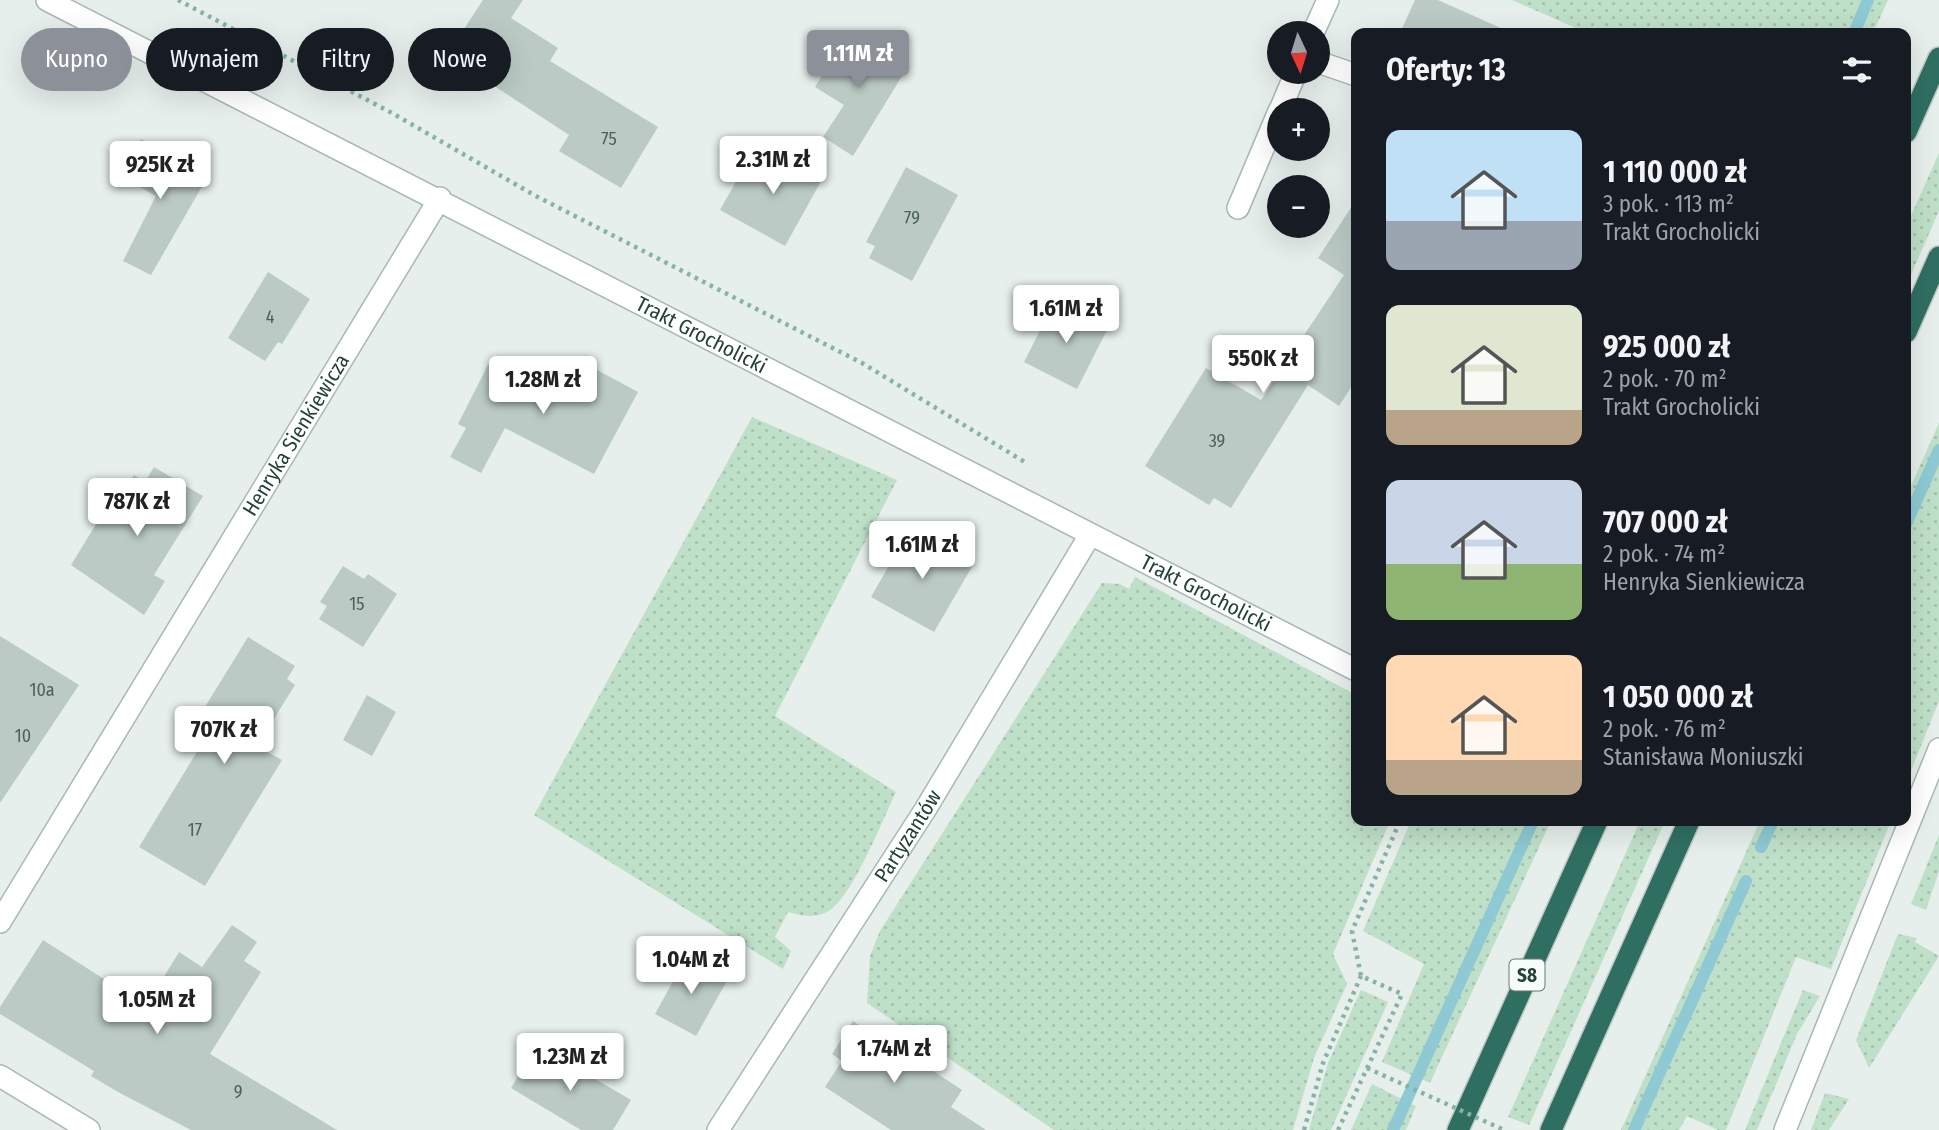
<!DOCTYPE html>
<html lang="pl">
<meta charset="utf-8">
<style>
:root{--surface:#171b24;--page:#242831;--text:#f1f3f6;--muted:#9ea1a6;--accent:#8c9099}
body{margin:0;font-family:"Fira Sans Condensed",sans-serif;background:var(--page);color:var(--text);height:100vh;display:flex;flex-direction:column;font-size:26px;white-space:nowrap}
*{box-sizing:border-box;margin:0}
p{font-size:23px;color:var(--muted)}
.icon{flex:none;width:38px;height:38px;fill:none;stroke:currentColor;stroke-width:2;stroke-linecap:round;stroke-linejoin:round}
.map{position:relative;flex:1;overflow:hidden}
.sheet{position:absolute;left:1351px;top:28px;width:560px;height:798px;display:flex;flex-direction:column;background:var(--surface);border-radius:14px;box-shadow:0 7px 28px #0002}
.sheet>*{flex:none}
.guide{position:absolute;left:21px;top:28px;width:665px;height:63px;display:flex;gap:14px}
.needle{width:46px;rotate:176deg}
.tools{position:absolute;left:1267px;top:21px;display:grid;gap:14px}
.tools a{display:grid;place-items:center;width:63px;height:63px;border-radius:50%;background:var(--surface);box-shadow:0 7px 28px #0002;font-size:35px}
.price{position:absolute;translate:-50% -60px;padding:0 16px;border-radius:7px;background:#fff;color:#222;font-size:23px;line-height:46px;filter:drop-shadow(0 2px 4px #0008)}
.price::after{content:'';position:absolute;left:50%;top:42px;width:21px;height:16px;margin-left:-10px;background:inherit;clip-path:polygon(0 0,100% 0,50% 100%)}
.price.active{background:var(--accent);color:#fff}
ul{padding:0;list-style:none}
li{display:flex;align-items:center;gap:21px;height:175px;padding:0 35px}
li span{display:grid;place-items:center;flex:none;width:196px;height:140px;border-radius:14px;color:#555}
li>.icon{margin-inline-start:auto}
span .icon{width:84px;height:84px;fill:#fffc;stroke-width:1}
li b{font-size:30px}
h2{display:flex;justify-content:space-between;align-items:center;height:84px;padding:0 35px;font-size:30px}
.tag{padding:0 24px;border-radius:32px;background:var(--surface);box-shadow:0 7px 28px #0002;font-size:24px;line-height:63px}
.tag.active{background:var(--accent);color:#fff}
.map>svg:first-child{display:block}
</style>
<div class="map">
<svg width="1939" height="1130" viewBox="0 0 1939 1130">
<defs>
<pattern id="grass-dots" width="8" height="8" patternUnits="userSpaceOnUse" patternTransform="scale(1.75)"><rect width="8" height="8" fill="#bfe0c8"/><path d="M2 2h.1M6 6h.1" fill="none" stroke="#a4c1ad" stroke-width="1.8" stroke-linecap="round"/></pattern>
</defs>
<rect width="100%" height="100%" fill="#e6efeb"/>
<!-- grass -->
<g fill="url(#grass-dots)">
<path d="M1512,0H1888L1873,33H1587Z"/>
<path d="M1939,153V211L1906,286V227Z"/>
<path d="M752,417L897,480L775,716L896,792C883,819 853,895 830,910C816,919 803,916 788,912L775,937L791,951L783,969L534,815Z"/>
<path d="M1939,423V701L1906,783V497Z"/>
<path d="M1135,577L1356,695V821H1390L1333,954L1347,984L1314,1058L1293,1130H1054L867,1003L870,956L880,931L1102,583L1120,584L1129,589Z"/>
<path d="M1411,821H1551L1430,1083L1382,1062L1424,964L1363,931Z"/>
<path d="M1640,821H1665L1529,1125L1508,1117Z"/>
<path d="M1760,821H1891L1831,969L1796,957L1726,1130H1718L1687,1116L1679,1130H1621Z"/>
<path d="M1939,835V871L1926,910L1911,904Z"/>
<path d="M1898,934L1917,938L1915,942L1939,956L1869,1068L1856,1040Z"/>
<path d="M1361,990L1388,1002L1331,1130H1309L1328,1063Z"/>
<path d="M1803,990L1820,996L1797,1034L1757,1130H1745Z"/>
<path d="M1372,1084L1416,1106L1406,1130H1351Z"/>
<path d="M1825,1093L1849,1099L1829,1130H1811Z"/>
</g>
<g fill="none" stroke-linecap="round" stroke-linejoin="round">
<!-- stream -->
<g stroke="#8ec9d4" stroke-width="12">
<path d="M1854,33L1868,0"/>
<path d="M1906,524L1939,450"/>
<path d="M1761,847L1773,821"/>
<path d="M1393,1130L1533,821"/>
<path d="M1634,1130L1746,881"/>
</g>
</g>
<!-- building -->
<g fill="#bbcac4">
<path d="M483,0H523L511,18L558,48L550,61L658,127L621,188L559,151L569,135L447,55Z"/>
<path d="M1415,0H1438L1512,33H1400Z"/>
<path d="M849,32L907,68L853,156L823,137L844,105L815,87Z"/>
<path d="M141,139L208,176L151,275L123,261L156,196L120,176Z"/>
<path d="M778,150L824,176L785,246L720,210L751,155L770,165Z"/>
<path d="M906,167L958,195L912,281L869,258L875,246L866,242Z"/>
<path d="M1356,200V380L1339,406L1308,385L1231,508L1214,498L1209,505L1145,466L1206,368L1261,400L1344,275L1318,258Z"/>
<path d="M268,272L310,299L282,344L278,342L265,361L228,338Z"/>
<path d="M1055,301L1108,328L1077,389L1024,362Z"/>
<path d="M492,357L570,396L586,364L638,392L594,474L505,428L481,473L450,457L466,428L458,424Z"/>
<path d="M154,467L203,496L154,575L165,581L144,615L71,565L109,503L115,506L134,475L145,482Z"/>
<path d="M910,529L973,565L934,632L871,597Z"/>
<path d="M343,566L364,579L368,574L397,594L363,647L319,619L327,606L320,602Z"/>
<path d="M0,636L79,685L0,803Z"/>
<path d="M248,637L295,666L287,679L295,685L260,741L262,743L259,747L282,760L205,886L139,847L206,737L192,728Z"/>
<path d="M367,695L396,712L372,756L343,740Z"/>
<path d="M232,925L257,942L244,961L261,972L210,1054L337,1130H191L118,1092L91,1076L94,1071L0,1014V1007L43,940L146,1006L179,952L202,967Z"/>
<path d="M687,956L728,979L696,1036L655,1014Z"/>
<path d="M853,1021L885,1043L889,1036L921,1057L918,1061L962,1090L951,1107L986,1130H891L825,1087L842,1061L832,1054Z"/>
<path d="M537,1045L631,1100L613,1130H581L511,1088Z"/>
</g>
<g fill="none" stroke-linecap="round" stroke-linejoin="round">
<defs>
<g id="minor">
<path id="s1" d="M47,0L1356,670"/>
<path d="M1313,33L1328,0"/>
<path d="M1318,62L1356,75"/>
<path d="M1280,110L1296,72"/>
<path d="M1238,208L1279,111"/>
<path id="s2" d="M0,922L440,198"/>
<path d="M0,1076L89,1130"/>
<path id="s3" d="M718,1130L925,810L1090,535"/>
<path d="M1785,1130L1939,749"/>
</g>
<g id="highway">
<path d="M1906,132L1939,58"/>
<path d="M1906,332L1939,257"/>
<path d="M1458,1130L1597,821"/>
<path d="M1551,1130L1689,821"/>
</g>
</defs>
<!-- minor casing -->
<use href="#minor" stroke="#a8b8b2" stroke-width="24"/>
<!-- highway casing -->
<use href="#highway" stroke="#c2cac8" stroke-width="24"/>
<!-- path -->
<g stroke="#86b3a5" stroke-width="4.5" stroke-dasharray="3.5 5" stroke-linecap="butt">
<path d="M178,0L392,113L534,195L862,363L1028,464"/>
<path d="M1304,1130L1323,1063L1361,976"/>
<path d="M1338,1130L1402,994L1361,976L1352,931L1400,821"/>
</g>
<!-- minor -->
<use href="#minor" stroke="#fff" stroke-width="21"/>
<!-- highway -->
<use href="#highway" stroke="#2f6f62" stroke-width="21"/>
<!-- path-bridge -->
<path stroke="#86b3a5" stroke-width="4.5" stroke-dasharray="3.5 5" stroke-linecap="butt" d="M1367,1068L1504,1130"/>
</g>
<g text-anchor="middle" stroke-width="5" stroke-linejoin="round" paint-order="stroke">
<!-- number labels -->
<g font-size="18" fill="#4a645c">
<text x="609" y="145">75</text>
<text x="912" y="224">79</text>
<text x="270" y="323">4</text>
<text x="1217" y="447">39</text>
<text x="357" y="610">15</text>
<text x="42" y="696">10a</text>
<text x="23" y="742">10</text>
<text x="195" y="836">17</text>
<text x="238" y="1098">9</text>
</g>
<!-- shield labels -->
<rect fill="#f7fbf9" stroke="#637a73" stroke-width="2" x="1509.5" y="959.5" width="35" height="31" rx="5"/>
<g font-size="19" font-weight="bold" fill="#24423a">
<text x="1527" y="982">S8</text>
</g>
<!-- street labels -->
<g font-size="21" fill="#24423a" stroke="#f7fbf9">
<text dy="7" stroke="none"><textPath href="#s1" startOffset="735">Trakt Grocholicki</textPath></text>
<text dy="7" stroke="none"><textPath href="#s2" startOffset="570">Henryka Sienkiewicza</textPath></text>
<text dy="7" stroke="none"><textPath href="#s1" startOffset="1302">Trakt Grocholicki</textPath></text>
<text dy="7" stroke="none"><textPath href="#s3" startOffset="350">Partyzantów</textPath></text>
</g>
</g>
</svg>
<div class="tools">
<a><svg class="needle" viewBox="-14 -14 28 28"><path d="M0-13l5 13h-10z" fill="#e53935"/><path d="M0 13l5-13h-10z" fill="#9ea1a6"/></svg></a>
<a>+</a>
<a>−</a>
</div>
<b class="price active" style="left:858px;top:90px">1.11M zł</b>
<b class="price" style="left:773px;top:196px">2.31M zł</b>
<b class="price" style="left:160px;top:201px">925K zł</b>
<b class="price" style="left:1066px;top:345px">1.61M zł</b>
<b class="price" style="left:1263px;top:395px">550K zł</b>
<b class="price" style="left:543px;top:416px">1.28M zł</b>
<b class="price" style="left:137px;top:538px">787K zł</b>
<b class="price" style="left:922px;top:581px">1.61M zł</b>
<b class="price" style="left:224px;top:766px">707K zł</b>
<b class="price" style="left:691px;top:996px">1.04M zł</b>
<b class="price" style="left:157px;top:1036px">1.05M zł</b>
<b class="price" style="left:894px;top:1085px">1.74M zł</b>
<b class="price" style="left:570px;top:1093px">1.23M zł</b>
<div class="guide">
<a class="tag active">Kupno</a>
<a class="tag">Wynajem</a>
<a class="tag">Filtry</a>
<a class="tag">Nowe</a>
</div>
<section class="sheet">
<h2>Oferty: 13<svg class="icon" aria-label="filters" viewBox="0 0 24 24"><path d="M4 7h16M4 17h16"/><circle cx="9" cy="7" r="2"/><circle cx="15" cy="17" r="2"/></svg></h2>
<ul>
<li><span style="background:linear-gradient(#bfe0f5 65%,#9aa5b1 0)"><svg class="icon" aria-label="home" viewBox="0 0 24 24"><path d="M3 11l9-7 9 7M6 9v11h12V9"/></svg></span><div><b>1 110 000 zł</b><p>3 pok. · 113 m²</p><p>Trakt Grocholicki</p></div></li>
<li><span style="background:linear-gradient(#dfe7d0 75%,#b9a48a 0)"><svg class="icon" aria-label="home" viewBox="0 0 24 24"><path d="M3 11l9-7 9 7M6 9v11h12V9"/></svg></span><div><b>925 000 zł</b><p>2 pok. · 70 m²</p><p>Trakt Grocholicki</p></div></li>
<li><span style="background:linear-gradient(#c9d6e8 60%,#8fb573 0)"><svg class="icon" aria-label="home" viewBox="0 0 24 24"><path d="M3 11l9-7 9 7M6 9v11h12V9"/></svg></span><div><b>707 000 zł</b><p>2 pok. · 74 m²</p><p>Henryka Sienkiewicza</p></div></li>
<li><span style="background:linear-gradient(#ffd9b3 75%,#b9a48a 0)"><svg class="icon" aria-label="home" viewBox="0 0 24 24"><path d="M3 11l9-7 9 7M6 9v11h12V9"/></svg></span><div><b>1 050 000 zł</b><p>2 pok. · 76 m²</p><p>Stanisława Moniuszki</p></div></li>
</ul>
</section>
</div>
